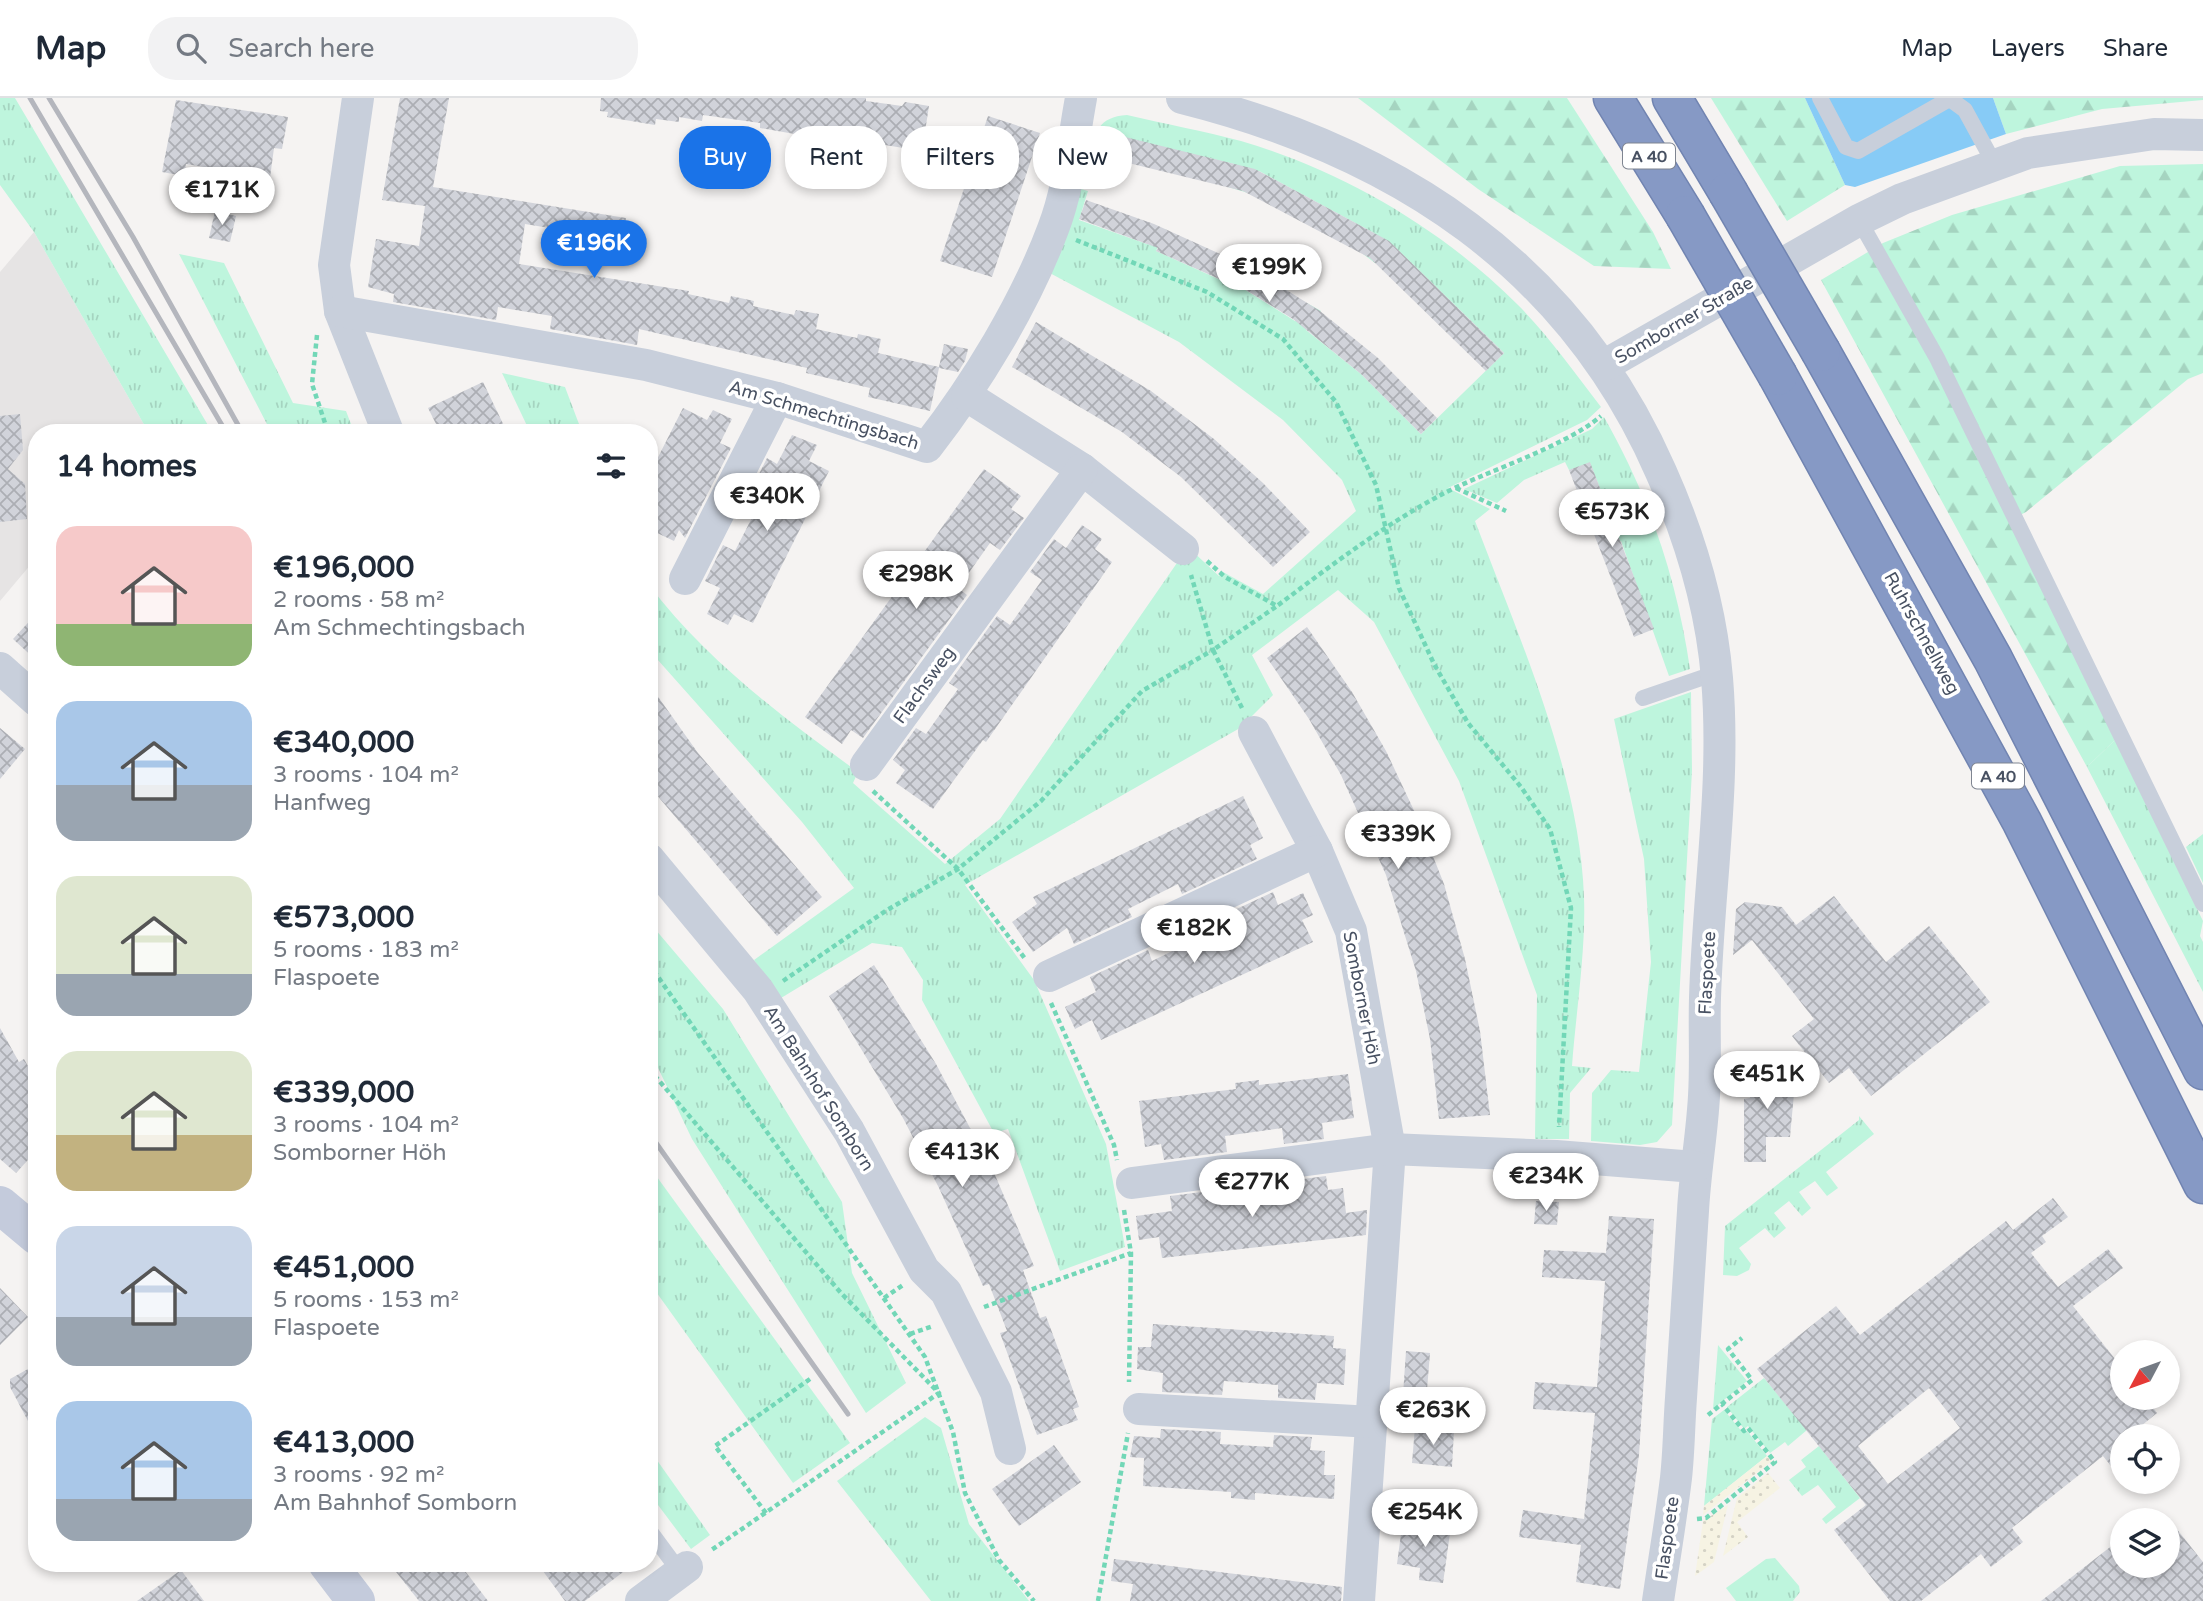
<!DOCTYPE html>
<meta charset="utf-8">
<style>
:root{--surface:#fff;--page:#f2f2f3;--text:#1f2937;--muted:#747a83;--line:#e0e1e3;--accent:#1a73e8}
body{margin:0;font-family:"Varela Round",sans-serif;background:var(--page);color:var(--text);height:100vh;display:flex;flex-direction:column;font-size:26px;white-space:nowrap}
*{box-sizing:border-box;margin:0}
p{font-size:23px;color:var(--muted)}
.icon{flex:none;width:38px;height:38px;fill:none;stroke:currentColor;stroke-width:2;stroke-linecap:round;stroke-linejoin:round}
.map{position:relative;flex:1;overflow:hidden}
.sheet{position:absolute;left:28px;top:326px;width:630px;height:1148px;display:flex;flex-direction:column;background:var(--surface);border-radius:28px;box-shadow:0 4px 10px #0003}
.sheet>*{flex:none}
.top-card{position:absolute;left:679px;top:28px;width:665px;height:63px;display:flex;gap:14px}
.needle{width:46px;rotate:229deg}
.buttons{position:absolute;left:2110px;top:1242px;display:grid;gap:14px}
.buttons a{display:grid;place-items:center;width:70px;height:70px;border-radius:50%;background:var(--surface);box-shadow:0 4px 10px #0003;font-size:35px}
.price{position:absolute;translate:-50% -60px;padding:0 16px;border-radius:24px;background:#fff;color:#222;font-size:23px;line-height:46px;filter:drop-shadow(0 2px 4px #0008)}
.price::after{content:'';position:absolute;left:50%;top:42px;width:21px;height:16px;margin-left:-10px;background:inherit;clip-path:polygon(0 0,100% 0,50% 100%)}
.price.current{background:var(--accent);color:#fff}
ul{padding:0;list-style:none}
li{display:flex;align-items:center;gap:21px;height:175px;padding:0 28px}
li span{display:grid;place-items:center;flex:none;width:196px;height:140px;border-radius:21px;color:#555}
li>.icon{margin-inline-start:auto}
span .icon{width:84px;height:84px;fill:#fffc;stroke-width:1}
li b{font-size:30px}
h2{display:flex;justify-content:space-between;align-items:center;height:84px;padding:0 28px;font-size:30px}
.chip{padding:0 24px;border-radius:28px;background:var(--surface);box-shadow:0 4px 10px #0003;font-size:24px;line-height:63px}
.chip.current{background:var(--accent);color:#fff}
header{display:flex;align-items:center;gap:42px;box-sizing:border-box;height:98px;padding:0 35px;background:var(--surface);border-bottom:2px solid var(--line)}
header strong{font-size:33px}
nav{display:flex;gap:38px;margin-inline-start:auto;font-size:24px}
.search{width:490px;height:63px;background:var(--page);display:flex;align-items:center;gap:18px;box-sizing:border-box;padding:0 24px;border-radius:28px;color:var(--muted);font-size:26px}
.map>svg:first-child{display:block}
</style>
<header>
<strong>Map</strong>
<div class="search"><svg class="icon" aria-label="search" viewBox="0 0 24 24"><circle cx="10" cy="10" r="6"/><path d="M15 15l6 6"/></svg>Search here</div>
<nav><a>Map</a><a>Layers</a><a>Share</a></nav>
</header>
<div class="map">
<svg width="2203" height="1503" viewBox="0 0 2203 1503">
<defs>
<pattern id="grass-tufts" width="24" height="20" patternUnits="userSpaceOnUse" patternTransform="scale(1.75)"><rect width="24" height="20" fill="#bef5dd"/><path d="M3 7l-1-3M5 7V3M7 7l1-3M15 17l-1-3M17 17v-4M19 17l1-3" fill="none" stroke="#a5d4c0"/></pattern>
<pattern id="forest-firs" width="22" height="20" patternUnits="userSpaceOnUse" patternTransform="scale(1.75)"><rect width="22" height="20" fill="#bef5dd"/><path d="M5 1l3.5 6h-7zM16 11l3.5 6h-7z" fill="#a5d4c0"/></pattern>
<pattern id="sand-dots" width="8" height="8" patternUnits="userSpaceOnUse" patternTransform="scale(1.75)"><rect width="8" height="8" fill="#f6f3e3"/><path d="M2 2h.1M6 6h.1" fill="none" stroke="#d4d2c5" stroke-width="1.8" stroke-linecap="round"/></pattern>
<pattern id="building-cross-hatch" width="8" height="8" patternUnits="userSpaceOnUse" patternTransform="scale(1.75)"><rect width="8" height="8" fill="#d1d3da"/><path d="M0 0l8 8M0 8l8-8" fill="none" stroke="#acaeb4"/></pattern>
</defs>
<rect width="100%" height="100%" fill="#f5f3f2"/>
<!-- education -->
<path fill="#e6e4e4" d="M34,134L146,330L143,334H37V459L0,503V174Z"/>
<!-- grass -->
<g fill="url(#grass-tufts)">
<path d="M0,0H15L212,334H149L146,330L34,134L0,87Z"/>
<path d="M1127,17C1165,26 1204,33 1241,43C1343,73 1442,131 1517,206C1548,237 1574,274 1601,309L1587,322L1448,390L1490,411L1475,423C1518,537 1580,676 1584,799C1586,852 1576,914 1572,968L1591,970L1570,995L1569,1041H1535L1537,897L1459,683L1374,524L1338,492L1252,557L1273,597L1240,630L965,787L1034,882L1106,1046L1125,1149L1060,1173L1008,1031L994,1035L922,902L923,882L902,849L872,845L781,900L754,862L854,790L802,724L649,552V487C707,563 781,618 858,674L853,685L945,766L1000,721L1188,449L1219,478L1223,474L1263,496L1356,413L1342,382L1283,322L1179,244L1046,173L1077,90L1088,93L1079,122L1147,146L1166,131L1156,153L1223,183L1233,161L1247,167L1236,186L1295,223L1307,205L1321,213L1306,232L1361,276L1421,336L1504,255L1393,147L1375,165L1363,156L1374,135L1259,73L1248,95L1228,89L1234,66L1099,34L1093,60L1090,59C1095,34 1098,19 1127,17Z"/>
<path d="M179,156L224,165L293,305L346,313L354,334H271Z"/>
<path d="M502,275L565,289L582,334H530Z"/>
<path d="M1604,319C1649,398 1677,481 1690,571L1669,578L1621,443L1601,450L1592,426L1611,418L1590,365L1569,372L1565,364L1524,382L1497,405L1464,391L1592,331Z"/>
<path d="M1691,594L1692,673L1672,1027L1657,1044L1640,1047L1591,1043L1592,995L1611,972L1639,974L1651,864L1644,761L1614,621Z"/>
<path d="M2115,642L2203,823L2200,838L2203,844V894L2087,669Z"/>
<path d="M2203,736V785L2186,749Z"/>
<path d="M649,824L723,911L842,1104L852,1175L906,1285L866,1315L692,1041L649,951Z"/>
<path d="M1859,1018L1874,1036L1826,1074L1838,1090L1827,1098L1815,1083L1799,1094L1811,1110L1802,1118L1789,1103L1774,1115L1786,1130L1774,1140L1765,1130L1739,1150L1751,1166L1749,1172L1737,1178L1723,1177L1725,1128L1859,1022Z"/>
<path d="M649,1068L850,1345L793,1385L649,1184Z"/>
<path d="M1718,1247L1747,1283L1713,1311Z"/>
<path d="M1764,1280L1807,1332L1788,1348L1785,1344L1770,1355L1748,1328L1744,1331L1727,1309Z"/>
<path d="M1724,1312L1743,1335L1747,1333L1767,1358L1704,1408L1712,1321Z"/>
<path d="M925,1319L941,1330L969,1426L1029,1503H931L837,1383Z"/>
<path d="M1819,1348L1860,1400L1826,1426L1822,1421L1836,1409L1818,1387L1802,1398L1789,1382L1806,1369L1801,1362Z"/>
<path d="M649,1351L710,1437L691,1451L649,1395Z"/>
<path d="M1775,1460L1799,1488L1800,1494L1793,1503H1736L1726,1490L1766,1461Z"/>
</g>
<!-- forest -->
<g fill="url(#forest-firs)">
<path d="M1358,0H1567L1653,134L1671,171L1594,168L1478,91Z"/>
<path d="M1711,0H1805L1845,87L1787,123Z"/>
<path d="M1993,0H2203V2L2102,11L2006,36Z"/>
<path d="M2203,66V275L2188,281L2026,414L2009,423L2115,642L2087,669L1821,182L1883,145L1952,117L2120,68Z"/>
</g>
<!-- sand -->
<g fill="url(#sand-dots)">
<path d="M1767,1358L1772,1363L1703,1417L1704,1408Z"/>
<path d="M1768,1375L1780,1390L1737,1424L1748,1439L1723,1458L1737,1400Z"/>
<path d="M1728,1407L1714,1464L1695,1478L1703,1423Z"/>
</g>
<!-- water -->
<path fill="#87cbf6" d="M1805,0H1993L2006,36L1855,89L1845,87Z"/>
<!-- building -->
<g fill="url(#building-cross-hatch)" fill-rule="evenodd">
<path d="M400,0H449L433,89L626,120L623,142L525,126L519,166L689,193L688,196L729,205L731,198L754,203L753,208L794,217L796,212L819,216L816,231L857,240L858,236L881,241L878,255L939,269L944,246L968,251L965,263L958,274L939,270L930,313L868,299L870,290L806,275L807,270L639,231L637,247L550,231L552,218L498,209L496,222L393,204L394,196L368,189L376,141L419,148L425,108L382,102Z"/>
<path d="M601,0H866V3L902,8L905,4L929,8L922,53L817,36V40L760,30V25L703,17L702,23L679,19V24L656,21L655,27L607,19L608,14L600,13Z"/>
<path d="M176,2L288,19L282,51L274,50L270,80L186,66L184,78L162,74Z"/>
<path d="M988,18L1040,35L992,179L940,163Z"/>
<path d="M1117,37L1255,71L1389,143L1504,255L1486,273L1370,160L1243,93L1112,61Z"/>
<path d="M1086,102L1154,126L1251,170L1320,213L1378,260L1437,320L1421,336L1361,276L1293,221L1225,179L1224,183L1156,153L1158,150L1079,121Z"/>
<path d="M215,113L236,118L230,144L209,140Z"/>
<path d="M1036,224L1151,293L1214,341L1263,385L1310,434L1273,469L1181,379L1122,334L1012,269Z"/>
<path d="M483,284L507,334H440L428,310Z"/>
<path d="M683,310L707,322L713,312L732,321L720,345L731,350L685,440L679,432L674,443L653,433L658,422L649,418V377Z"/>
<path d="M20,316L23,352L8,371L25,386L27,421L0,424V318Z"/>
<path d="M792,337L817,347L809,363L829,373L753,525L734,516L728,527L707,516L720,490L705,483L723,447L735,453L761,402L749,396L767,360L777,366Z"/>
<path d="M1590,364L1654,531L1634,539L1569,372Z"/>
<path d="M984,371L1021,398L1011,411L1024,420L1000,452L990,445L958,490L967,497L863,640L851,632L842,646L805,619Z"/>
<path d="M1082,427L1102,441L1095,451L1112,464L986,644L983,642L933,711L896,685L905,672L893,662L916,630L926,636L958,591L949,585L997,518L1010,527L1042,482L1030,474L1054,441L1066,450Z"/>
<path d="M37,515V563L13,541Z"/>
<path d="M1307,529L1352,594L1386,653L1419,723L1444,786L1465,861L1480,933L1490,1017L1439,1021L1430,941L1416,873L1386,777L1341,677L1309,621L1267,560Z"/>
<path d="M649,586L698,655L822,799L777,838L649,688Z"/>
<path d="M0,630L25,651L0,681Z"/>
<path d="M1243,698L1263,740L1250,747L1257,761L1182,796L1178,786L1128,811L1132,819L1074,846L1067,830L1033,854L1012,824L1037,806L1033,799Z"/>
<path d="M1273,794L1278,807L1303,795L1313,817L1302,822L1313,844L1101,942L1092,922L1075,931L1065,909L1096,894L1090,879L1148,852L1152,863L1203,838L1198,829Z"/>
<path d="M1834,798L1886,864L1929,828L1990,904L1871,998L1849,970L1829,985L1792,938L1814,921L1752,842L1733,857L1736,811L1745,804L1782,809L1796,827Z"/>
<path d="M874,867L936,966L995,1077L1034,1168L1023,1172L1040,1220L1046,1218L1063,1264L1079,1309L1073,1311L1078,1322L1037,1337L1000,1235L1007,1233L989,1186L983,1188L939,1090L903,1020L829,898Z"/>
<path d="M0,930L19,964L24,961L37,984V1052L16,1075L0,1061Z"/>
<path d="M1744,974H1796L1790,1039H1766V1064H1744V1001L1750,1000Z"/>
<path d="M1348,976L1354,1020L1322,1025L1324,1041L1284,1046L1282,1030L1225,1038L1227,1054L1164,1062L1161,1046L1145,1049L1139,1003L1236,991L1235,985L1259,982V987Z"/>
<path d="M1326,1078L1328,1092L1343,1090L1346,1115L1367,1112L1366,1137L1162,1160L1159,1139L1139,1142L1136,1118L1172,1113L1170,1098L1234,1090V1095L1289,1088L1288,1083Z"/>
<path d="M2053,1100L2068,1119L2042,1138L2046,1144L2031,1155L2058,1189L2108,1151L2123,1170L2073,1208L2123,1271V1300H2146L2157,1315L2141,1328L2149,1339H2123V1383L2103,1358L2012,1430L2023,1444L1991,1469L1981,1456L1921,1503H1890L1834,1432L1866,1407L1757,1271L1836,1208L1860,1237L2006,1123L2013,1132ZM1929,1290L1960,1330L1888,1386L1858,1348Z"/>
<path d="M1536,1103L1559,1104L1557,1127L1534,1126Z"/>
<path d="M1609,1118L1654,1121L1639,1357L1620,1491L1576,1484L1581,1447L1519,1439L1523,1412L1584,1421L1595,1315L1533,1311L1535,1284L1597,1289L1605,1183L1542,1179L1544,1152L1606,1155Z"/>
<path d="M0,1190L28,1219L0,1247Z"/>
<path d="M1153,1226L1334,1238L1333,1250L1346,1251L1344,1287L1317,1285L1315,1302L1278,1300V1287L1224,1283L1222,1297L1162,1294L1163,1275L1137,1271L1138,1249H1151Z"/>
<path d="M1406,1253L1430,1255L1424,1329L1401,1327Z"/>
<path d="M37,1266V1340L10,1289V1281Z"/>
<path d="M1415,1329L1454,1332L1452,1369L1412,1365Z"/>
<path d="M1161,1331L1221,1334L1220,1346L1273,1349L1274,1337L1312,1339L1310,1352L1325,1353L1324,1377H1335L1334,1401L1255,1395V1402L1231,1400V1394L1143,1388L1144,1360L1130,1359L1134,1338L1160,1340Z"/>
<path d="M1054,1347L1081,1384L1019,1428L992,1391Z"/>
<path d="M2168,1420L2203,1464V1503H2041L2123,1439V1468H2168Z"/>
<path d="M1403,1421L1451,1428L1443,1485L1419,1482L1420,1470L1397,1466Z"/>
<path d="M1114,1461L1342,1489L1341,1503H1130L1133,1486L1111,1483Z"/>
<path d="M389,1465H459L488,1503H419Z"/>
<path d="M537,1465H635L585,1503H565Z"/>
<path d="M181,1472L204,1503H137Z"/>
</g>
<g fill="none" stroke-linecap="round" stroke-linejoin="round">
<defs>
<g id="highway">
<path d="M1613,0L1685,117"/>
<path d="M1672,0L1728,94"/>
<path d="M1821,254L1993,561L2203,972"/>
<path d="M1778,278L2022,724L2203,1086"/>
</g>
</defs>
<!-- highway casing -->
<use href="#highway" stroke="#7184b1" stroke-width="41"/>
<!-- path -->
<g stroke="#72d7b7" stroke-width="4.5" stroke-dasharray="5 3.5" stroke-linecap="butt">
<path d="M1076,142L1207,194L1283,241L1336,304L1376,387L1399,490L1434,566L1468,625L1521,689L1550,731L1571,810L1559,1029"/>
<path d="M317,237L312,286L328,334"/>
<path d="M1456,390L1506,413"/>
<path d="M1207,463L1225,479L1277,508C1329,469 1380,430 1437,399C1484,373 1562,351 1601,318"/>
<path d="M1242,610L1213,552L1277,508"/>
<path d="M873,693L958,771L1026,862"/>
<path d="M649,866L925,1259L953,1334L965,1395L999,1462L1034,1503"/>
<path d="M783,883L887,812L958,771L1041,703L1142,593L1213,552L1191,477"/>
<path d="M1051,905L1114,1047L1117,1062"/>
<path d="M649,971L841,1195L939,1295L710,1453"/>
<path d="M1124,1112L1131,1155L1129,1284"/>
<path d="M884,1200L903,1187"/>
<path d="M984,1209L1131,1155"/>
<path d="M910,1236L933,1228"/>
<path d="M1708,1317L1752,1282L1728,1251L1742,1240"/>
<path d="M766,1415L715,1348L810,1281"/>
<path d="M1697,1421L1706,1420L1775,1364L1748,1330L1744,1333L1722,1306"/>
<path d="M1098,1503L1128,1335"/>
</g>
<!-- lane -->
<g stroke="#c8cfdb" stroke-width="16">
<path d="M1820,0L1846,49L1858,53L1951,0"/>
<path d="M1950,1L1965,12L1995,67"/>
<path d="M1859,122L1937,260L2203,806"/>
<path d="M1643,600L1716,575"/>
<path d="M649,1432L680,1474"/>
</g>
<!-- street -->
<g stroke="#c8cfdb" stroke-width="32">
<path d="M358,0L334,167L340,213L388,334"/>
<path d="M1182,0C1397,54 1570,166 1661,374C1690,439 1711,508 1717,580C1726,686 1708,793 1705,900C1704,932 1706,965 1704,998C1702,1036 1695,1074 1693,1113C1689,1175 1685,1237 1681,1300C1679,1326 1679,1353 1676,1380C1671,1421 1664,1462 1658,1503"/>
<path d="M340,213L646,267L777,300L927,349C976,286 1025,206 1053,131C1069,90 1073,43 1081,0"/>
<path d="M1605,267L1859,122L1902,101L2028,55L2154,36L2203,37"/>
<path d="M967,298L1082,371L1183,451"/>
<path d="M685,481L777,300"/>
<path d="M0,570L37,603"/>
<path d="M1254,634L1317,753L1351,833L1390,1051L1359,1503"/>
<path d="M866,667L1082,371"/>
<path d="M649,761L758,892L849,1033L924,1172L946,1194L996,1294L1010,1351"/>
<path d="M1049,878L1317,753"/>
<path d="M1132,1085L1390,1051L1556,1058L1695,1069"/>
<path d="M1139,1311L1372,1324"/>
<path d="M641,1503L687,1469"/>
</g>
<!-- secondary -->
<g stroke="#c4cbdc" stroke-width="38">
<path d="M0,1107L37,1138"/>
<path d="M327,1465L356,1503"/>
</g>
<!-- highway -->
<use href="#highway" stroke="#8699c5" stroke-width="38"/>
<!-- rail -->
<g stroke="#b4b6bd" stroke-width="5">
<path d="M30,0L226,334"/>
<path d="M49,0L133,139L242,334"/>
<path d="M649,1035L848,1316"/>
</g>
<defs>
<g id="highway-bridge">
<path d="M1728,94L1821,254"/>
<path d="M1685,117L1778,278"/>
</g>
</defs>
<!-- highway-bridge casing -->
<use href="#highway-bridge" stroke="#7184b1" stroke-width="41" stroke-linecap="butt"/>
<!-- highway-bridge -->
<use href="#highway-bridge" stroke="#8699c5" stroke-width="38"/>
</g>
<g text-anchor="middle" stroke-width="7" stroke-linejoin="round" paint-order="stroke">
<!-- shield labels -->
<g fill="#fff" stroke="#7f8591" stroke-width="2">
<rect x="1623" y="45.5" width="52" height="25" rx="5"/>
<rect x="1972" y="665.5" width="52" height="25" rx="5"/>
</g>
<g font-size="16" font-weight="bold" fill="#485162">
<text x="1649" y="64">A 40</text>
<text x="1998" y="684">A 40</text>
</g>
<!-- street labels -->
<g font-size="18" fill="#485162" stroke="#fff">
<text transform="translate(1684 222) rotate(-30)" y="6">Somborner Straße</text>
<text transform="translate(824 317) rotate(17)" y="6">Am Schmechtingsbach</text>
<text transform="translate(1922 535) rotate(61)" y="6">Ruhrschnellweg</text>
<text transform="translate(924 587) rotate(-54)" y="6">Flachsweg</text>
<text transform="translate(1707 875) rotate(-87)" y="6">Flaspoete</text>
<text transform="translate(1362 900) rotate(79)" y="6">Somborner Höh</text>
<text transform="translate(819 990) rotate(58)" y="6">Am Bahnhof Somborn</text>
<text transform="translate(1667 1440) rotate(-82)" y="6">Flaspoete</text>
</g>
</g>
</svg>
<div class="buttons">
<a><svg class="needle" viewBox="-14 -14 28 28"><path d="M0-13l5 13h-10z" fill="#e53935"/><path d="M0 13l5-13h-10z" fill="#747a83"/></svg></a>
<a><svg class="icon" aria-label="locate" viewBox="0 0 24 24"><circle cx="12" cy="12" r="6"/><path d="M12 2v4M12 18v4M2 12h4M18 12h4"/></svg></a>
<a><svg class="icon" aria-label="layers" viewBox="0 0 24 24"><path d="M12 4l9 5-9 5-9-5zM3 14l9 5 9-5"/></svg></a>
</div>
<b class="price" style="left:222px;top:129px">€171K</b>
<b class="price current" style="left:594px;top:182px">€196K</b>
<b class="price" style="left:1269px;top:206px">€199K</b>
<b class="price" style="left:767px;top:435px">€340K</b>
<b class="price" style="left:1612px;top:451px">€573K</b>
<b class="price" style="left:916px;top:513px">€298K</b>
<b class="price" style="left:1398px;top:773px">€339K</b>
<b class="price" style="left:1194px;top:867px">€182K</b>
<b class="price" style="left:1767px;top:1013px">€451K</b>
<b class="price" style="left:962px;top:1091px">€413K</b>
<b class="price" style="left:1546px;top:1115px">€234K</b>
<b class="price" style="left:1252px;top:1121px">€277K</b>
<b class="price" style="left:1433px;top:1349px">€263K</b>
<b class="price" style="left:1425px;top:1451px">€254K</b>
<div class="top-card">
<a class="chip current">Buy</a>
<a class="chip">Rent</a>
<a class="chip">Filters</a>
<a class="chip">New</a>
</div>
<section class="sheet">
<h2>14 homes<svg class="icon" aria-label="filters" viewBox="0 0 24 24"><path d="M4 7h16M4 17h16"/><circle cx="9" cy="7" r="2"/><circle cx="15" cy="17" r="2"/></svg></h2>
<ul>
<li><span style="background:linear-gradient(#f6c9c9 70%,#8fb573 0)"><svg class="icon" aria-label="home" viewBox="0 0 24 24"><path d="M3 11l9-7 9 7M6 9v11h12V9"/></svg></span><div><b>€196,000</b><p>2 rooms · 58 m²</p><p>Am Schmechtingsbach</p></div></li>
<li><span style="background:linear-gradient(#a9c7e8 60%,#9aa5b1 0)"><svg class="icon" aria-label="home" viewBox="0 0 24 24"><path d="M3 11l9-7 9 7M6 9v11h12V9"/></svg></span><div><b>€340,000</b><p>3 rooms · 104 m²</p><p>Hanfweg</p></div></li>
<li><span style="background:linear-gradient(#dfe7d0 70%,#9aa5b1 0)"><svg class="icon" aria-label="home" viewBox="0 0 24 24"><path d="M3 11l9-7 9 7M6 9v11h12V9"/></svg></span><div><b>€573,000</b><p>5 rooms · 183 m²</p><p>Flaspoete</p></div></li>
<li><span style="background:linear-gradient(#dfe7d0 60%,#c2b280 0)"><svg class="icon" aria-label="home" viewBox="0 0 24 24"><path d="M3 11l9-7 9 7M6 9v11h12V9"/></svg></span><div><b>€339,000</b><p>3 rooms · 104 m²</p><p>Somborner Höh</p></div></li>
<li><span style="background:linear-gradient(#c9d6e8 65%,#9aa5b1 0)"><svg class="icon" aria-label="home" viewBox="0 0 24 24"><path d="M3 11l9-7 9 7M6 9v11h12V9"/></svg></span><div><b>€451,000</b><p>5 rooms · 153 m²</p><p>Flaspoete</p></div></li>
<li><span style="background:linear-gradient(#a9c7e8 70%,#9aa5b1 0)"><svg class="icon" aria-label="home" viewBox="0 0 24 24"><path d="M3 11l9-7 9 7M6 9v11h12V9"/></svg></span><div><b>€413,000</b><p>3 rooms · 92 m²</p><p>Am Bahnhof Somborn</p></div></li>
</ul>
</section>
</div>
